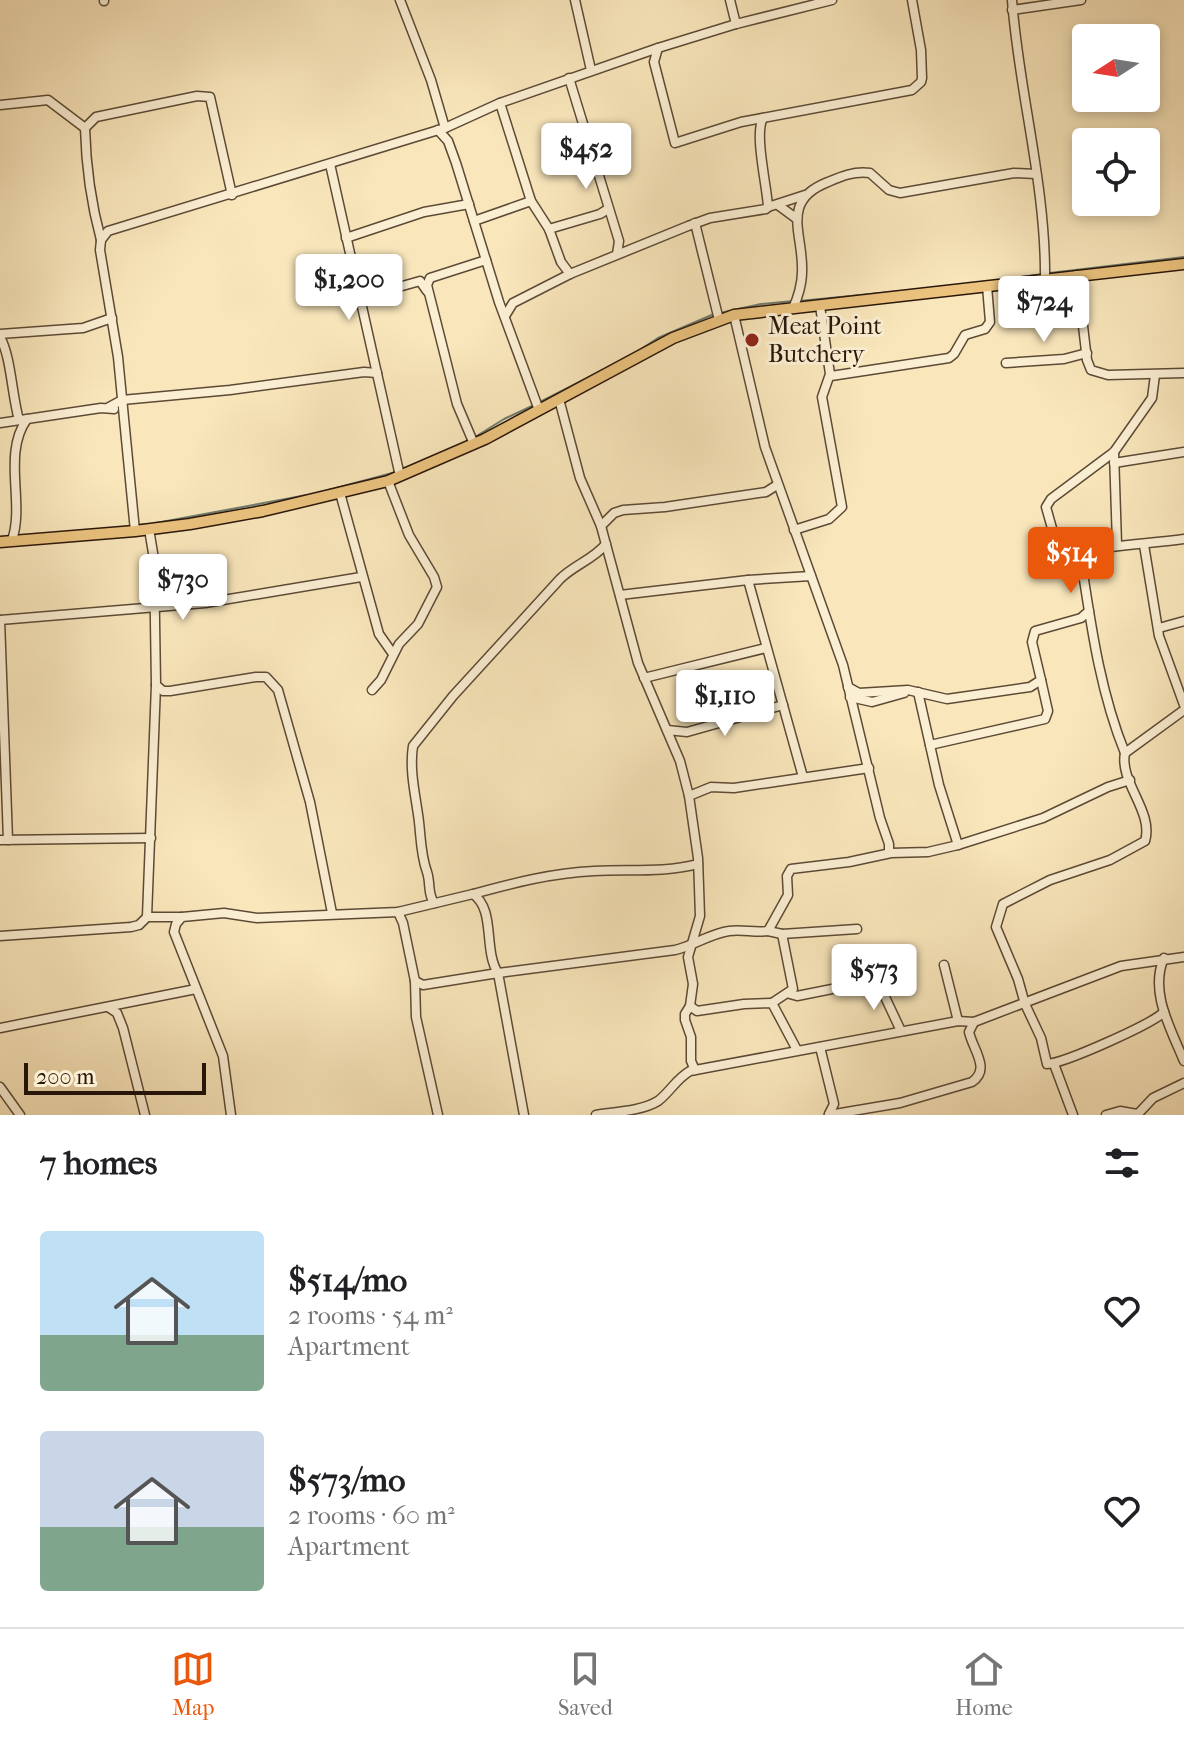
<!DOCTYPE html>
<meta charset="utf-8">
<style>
:root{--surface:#fff;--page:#f6f6f6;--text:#202124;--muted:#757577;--line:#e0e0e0;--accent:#ea580c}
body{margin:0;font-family:"IM FELL French Canon",serif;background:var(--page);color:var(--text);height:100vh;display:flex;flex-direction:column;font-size:30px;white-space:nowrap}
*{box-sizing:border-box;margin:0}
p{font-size:26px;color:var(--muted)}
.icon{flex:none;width:44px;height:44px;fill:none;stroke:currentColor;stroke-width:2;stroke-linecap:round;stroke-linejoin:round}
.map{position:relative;height:1115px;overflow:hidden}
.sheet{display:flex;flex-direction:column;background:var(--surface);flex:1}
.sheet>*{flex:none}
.needle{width:52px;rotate:258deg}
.buttons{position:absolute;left:1072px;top:24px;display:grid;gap:16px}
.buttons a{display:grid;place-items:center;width:88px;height:88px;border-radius:8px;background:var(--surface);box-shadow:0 4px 12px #0003;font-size:40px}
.scale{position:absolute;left:24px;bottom:20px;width:182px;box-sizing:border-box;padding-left:8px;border:4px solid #29160a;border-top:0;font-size:22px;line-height:28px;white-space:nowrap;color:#29160a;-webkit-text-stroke:6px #fbefd3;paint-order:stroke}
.price{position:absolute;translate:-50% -68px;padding:0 18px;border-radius:8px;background:#fff;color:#222;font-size:26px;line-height:52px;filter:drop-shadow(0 2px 4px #0008)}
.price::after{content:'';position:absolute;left:50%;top:48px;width:24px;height:18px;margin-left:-12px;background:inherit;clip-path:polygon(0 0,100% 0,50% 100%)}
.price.on{background:var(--accent);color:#fff}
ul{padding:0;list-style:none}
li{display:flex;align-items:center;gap:24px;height:200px;padding:0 40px}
li span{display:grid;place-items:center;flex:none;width:224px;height:160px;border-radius:8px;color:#555}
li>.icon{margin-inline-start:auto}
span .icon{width:96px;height:96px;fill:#fffc;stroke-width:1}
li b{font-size:34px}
h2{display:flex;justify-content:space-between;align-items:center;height:96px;padding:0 40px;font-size:34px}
.dock{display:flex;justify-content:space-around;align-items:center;height:112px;border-top:2px solid var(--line);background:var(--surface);font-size:22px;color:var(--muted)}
.dock a{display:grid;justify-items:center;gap:4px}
.dock .on{color:var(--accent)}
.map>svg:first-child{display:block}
</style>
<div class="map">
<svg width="1184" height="1115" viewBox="0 0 1184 1115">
<rect width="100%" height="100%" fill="#f9e6bb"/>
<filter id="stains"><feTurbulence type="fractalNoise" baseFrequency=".0025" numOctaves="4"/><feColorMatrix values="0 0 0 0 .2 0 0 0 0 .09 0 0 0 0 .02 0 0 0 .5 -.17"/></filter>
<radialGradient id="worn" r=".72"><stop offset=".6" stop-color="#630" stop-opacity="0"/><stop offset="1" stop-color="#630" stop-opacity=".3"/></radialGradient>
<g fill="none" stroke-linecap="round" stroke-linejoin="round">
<!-- stream -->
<g stroke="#6f7c6e" stroke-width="2">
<path d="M1050,273L1184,257"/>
<path d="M1014,278L1043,274"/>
<path d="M799,301L912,290"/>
<path d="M720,313L761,304L793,301"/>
<path d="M638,351L658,338L714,314"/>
<path d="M538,403L611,366"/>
<path d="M475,437L504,419L532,406"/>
<path d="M321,492L396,472"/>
<path d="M156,523L307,495"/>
<path d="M136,525L150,524"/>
<path d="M117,528L130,526"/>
</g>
<defs>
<g id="minor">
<path d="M104,0V1"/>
<path d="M400,0L431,80L445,128"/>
<path d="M575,0L591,70"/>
<path d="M730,0L736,24"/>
<path d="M1012,0C1019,93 1046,185 1045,279"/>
<path d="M1012,10L1081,0"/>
<path d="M658,48L654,62L675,143L741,122L912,90L921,82L922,78L921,50L912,0"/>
<path d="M569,78L619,241L617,254"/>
<path d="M500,103L531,201L549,229L561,262L570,274"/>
<path d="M0,105L48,100L85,128"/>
<path d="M438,130L448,141L456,163L499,302L539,410"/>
<path d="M330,164L400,476"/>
<path d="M778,205L797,219"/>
<path d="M768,207L805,195"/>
<path d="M474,221L531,201"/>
<path d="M695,223L719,320"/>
<path d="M549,229L600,214L608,209"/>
<path d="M346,238L424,212L469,204"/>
<path d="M101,240C91,203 86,167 85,128L96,117L197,96L210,97L232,195"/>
<path d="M1077,275L1087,360L1091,370L1108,375L1184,373"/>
<path d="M360,298L420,281L427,291"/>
<path d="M793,308C798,298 802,283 802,272C804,235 779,201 828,182C842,176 854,171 870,173L889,190L900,193L1014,173L1036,174"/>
<path d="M734,315L765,447L843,665L880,818L889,844V853"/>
<path d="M505,316L513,303L570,274L688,226L710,218L766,209L768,207C767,186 754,134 763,118"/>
<path d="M0,334L83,328L112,318"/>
<path d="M0,337C11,356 12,396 19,420"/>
<path d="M1006,363L1064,359L1087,353"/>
<path d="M831,376L949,358L954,354L965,335L985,329L990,322L987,286"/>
<path d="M559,399L580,478L601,526L638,663L680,761L689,796L698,858L700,916L688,957L693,984L690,1006L697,1011L744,1004L772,1003L797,1050"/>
<path d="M109,407L122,400L230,390L364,372L377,373"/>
<path d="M0,423L101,408L114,409"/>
<path d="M474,444L457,404L427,285L430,278L486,260"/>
<path d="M1114,452L1117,544"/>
<path d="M1114,463L1184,452"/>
<path d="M340,493L379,634L393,654"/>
<path d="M601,526L614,513L623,510L665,507L766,492L777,485"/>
<path d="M149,529L154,559L156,685L163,691H170L256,677H266L278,690L310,802L332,913"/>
<path d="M794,530L829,519L842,507L822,397L830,374L820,306"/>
<path d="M135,531L118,357L100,250L101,240L108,231L445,128L500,103L658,48L736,24L832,0"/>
<path d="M12,540C25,503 2,454 27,419"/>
<path d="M1144,545L1159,636L1184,705"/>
<path d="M1083,552L1059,553L1046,507L1051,499L1114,452L1152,398L1155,375"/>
<path d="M748,580L803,777"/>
<path d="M620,595L748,580L811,576"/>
<path d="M0,620L205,603L361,577"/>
<path d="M0,620L8,840"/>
<path d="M1159,628L1184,621"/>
<path d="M644,678L766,648"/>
<path d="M848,687L859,693L908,690L947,699L1030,687L1041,680L1032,642L1035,631L1081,618L1089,611"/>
<path d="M372,690L381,680L399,644L418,624L437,587L434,577L409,535L388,481"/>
<path d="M918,692L939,785L958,845"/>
<path d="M850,697L872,702L904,693"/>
<path d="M667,730L687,732L783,705"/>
<path d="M930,745L1045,719L1048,711L1041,680"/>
<path d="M1125,753C1100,692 1091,625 1081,560L1083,552C1117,544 1150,544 1184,539"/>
<path d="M689,796L711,787L734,788L869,768"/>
<path d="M0,840L151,838"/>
<path d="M473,894C513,883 552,873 594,871C630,869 663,873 698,864"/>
<path d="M434,903C427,892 431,884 427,872C421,856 421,840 419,822C416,797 409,771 413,746L453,696L560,579C574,565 594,559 606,544"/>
<path d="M398,912L403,923L415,981L416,1017L438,1115"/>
<path d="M147,917H182"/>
<path d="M768,931L782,934L857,929"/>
<path d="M0,936L131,927L139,925L147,917L156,685"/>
<path d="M1164,958C1149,992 1171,1029 1184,1061"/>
<path d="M944,965L958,1021"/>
<path d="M415,981L423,985L498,973L524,1115"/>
<path d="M790,994L797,996L877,980L901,1031"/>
<path d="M772,1003L793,989L782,934"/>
<path d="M690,1006L685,1014V1020L691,1037V1061L695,1070"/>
<path d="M108,1007L117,1013L123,1028L145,1115"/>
<path d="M1164,1012C1152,1024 1065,1063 1047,1064L1041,1038L1025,1004L1018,979L996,927L1003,904L1050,880L1110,860L1145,841C1154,812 1119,782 1125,753L1184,710"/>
<path d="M0,1028L196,989"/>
<path d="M820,1047L834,1104L829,1114"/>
<path d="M1054,1064L1073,1115"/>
<path d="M0,1087L20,1115"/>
<path d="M231,1115L223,1056L174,932L176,924L182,917L224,913L257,918L398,912L473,894C496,910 483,950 498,973L675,950C693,946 709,934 729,931C742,929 755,933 768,931L788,895L787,876L791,869L849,862L891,853L928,852L958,845L1043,818L1108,787L1130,780"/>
<path d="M596,1115C614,1112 642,1111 658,1101C670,1092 676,1079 690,1071L958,1021L974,1022L1121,966L1184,957"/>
<path d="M829,1115L900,1103L972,1082C991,1069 973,1050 969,1032L974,1022"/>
<path d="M1106,1115L1120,1111L1137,1114"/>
<path d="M1137,1115L1153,1098L1184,1083"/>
</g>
<path id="major" d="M0,542L135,531L190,524L263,511L388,481L485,439L673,338L734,315L1184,264"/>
</defs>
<!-- minor casing -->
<use href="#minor" stroke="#5d4a36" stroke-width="11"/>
<!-- major casing -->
<use href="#major" stroke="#29160a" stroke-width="13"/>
<!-- minor -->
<use href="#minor" stroke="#fbefd3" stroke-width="8"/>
<!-- major -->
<use href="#major" stroke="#ecc37e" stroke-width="10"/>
</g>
<!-- markers -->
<circle fill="#8f2418" stroke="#fbefd3" stroke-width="3" cx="752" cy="340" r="8"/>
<g text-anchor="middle" stroke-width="6" stroke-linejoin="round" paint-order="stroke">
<!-- poi labels -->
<g font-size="24" fill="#29160a" stroke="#fbefd3" text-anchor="start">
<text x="768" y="334">Meat Point<tspan x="768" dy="28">Butchery</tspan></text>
</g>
</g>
<rect width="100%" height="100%" filter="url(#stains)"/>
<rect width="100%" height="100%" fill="url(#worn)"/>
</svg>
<div class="buttons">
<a><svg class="needle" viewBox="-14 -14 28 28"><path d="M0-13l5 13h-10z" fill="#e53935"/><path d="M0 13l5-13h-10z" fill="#757577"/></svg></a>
<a><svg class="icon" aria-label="locate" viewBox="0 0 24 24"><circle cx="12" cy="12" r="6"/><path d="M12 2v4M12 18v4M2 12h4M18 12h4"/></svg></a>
</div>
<div class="scale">200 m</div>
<b class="price" style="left:586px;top:191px">$452</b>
<b class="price" style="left:349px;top:322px">$1,200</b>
<b class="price" style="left:1044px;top:344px">$724</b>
<b class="price on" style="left:1071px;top:595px">$514</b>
<b class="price" style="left:183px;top:622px">$730</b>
<b class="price" style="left:725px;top:738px">$1,110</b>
<b class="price" style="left:874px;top:1012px">$573</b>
</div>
<section class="sheet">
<h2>7 homes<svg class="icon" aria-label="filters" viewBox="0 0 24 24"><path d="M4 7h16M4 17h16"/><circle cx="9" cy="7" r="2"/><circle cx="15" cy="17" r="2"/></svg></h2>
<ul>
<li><span style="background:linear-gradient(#bfe0f5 65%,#7fa58c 0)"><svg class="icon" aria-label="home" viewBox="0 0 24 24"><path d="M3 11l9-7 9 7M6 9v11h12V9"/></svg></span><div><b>$514/mo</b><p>2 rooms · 54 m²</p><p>Apartment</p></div><svg class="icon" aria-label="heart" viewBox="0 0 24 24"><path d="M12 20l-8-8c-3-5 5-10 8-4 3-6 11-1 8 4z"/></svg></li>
<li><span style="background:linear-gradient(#c9d6e8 60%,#7fa58c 0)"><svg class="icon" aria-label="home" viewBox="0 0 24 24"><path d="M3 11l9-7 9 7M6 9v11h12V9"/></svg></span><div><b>$573/mo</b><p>2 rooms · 60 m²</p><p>Apartment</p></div><svg class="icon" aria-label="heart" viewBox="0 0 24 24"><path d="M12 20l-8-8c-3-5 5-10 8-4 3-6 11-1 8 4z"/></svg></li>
</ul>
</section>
<nav class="dock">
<a class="on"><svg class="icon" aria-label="map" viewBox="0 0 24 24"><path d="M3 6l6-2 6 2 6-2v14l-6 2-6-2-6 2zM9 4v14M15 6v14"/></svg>Map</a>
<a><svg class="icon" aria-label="saved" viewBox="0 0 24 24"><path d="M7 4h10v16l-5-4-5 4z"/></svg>Saved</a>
<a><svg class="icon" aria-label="home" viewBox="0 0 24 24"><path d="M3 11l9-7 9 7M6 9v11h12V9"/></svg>Home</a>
</nav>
